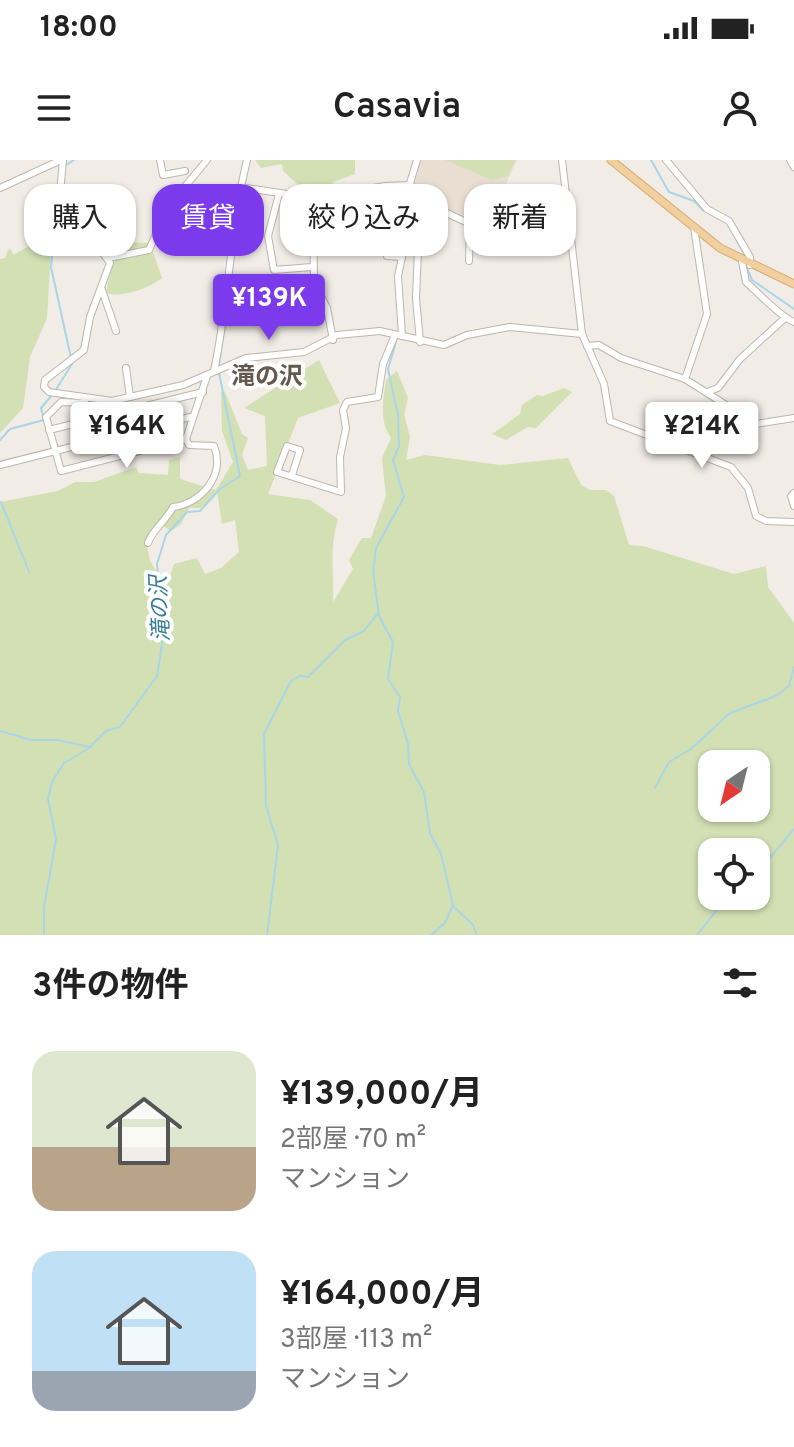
<!DOCTYPE html>
<html lang="ja">
<meta charset="utf-8">
<style>
:root{--surface:#fff;--page:#f6f6f6;--text:#222;--muted:#767676;--accent:#7c3aed}
body{margin:0;font-family:Overpass,"Noto Sans JP",sans-serif;background:var(--page);color:var(--text);height:100vh;display:flex;flex-direction:column;font-size:30px;white-space:nowrap}
*{box-sizing:border-box;margin:0}
p{font-size:26px;color:var(--muted)}
.icon{flex:none;width:44px;height:44px;fill:none;stroke:currentColor;stroke-width:2;stroke-linecap:round;stroke-linejoin:round}
.map{position:relative;height:775px;overflow:hidden}
.drawer{display:flex;flex-direction:column;background:var(--surface);flex:1}
.drawer>*{flex:none}
.top-card{position:absolute;left:24px;top:24px;width:746px;height:72px;display:flex;gap:16px}
.needle{width:52px;rotate:215deg}
.controls{position:absolute;left:698px;top:590px;display:grid;gap:16px}
.controls a{display:grid;place-items:center;width:72px;height:72px;border-radius:16px;background:var(--surface);box-shadow:0 2px 6px #0004;font-size:40px}
.price{position:absolute;translate:-50% -68px;padding:0 18px;border-radius:8px;background:#fff;color:#222;font-size:26px;line-height:52px;filter:drop-shadow(0 2px 4px #0008)}
.price::after{content:'';position:absolute;left:50%;top:48px;width:24px;height:18px;margin-left:-12px;background:inherit;clip-path:polygon(0 0,100% 0,50% 100%)}
.price.on{background:var(--accent);color:#fff}
ul{padding:0;list-style:none}
li{display:flex;align-items:center;gap:24px;height:200px;padding:0 32px}
li span{display:grid;place-items:center;flex:none;width:224px;height:160px;border-radius:24px;color:#555}
li>.icon{margin-inline-start:auto}
span .icon{width:96px;height:96px;fill:#fffc;stroke-width:1}
li b{font-size:34px}
h2{display:flex;justify-content:space-between;align-items:center;height:96px;padding:0 32px;font-size:34px}
.tag{padding:0 28px;border-radius:24px;background:var(--surface);box-shadow:0 2px 6px #0004;font-size:28px;line-height:72px}
.tag.on{background:var(--accent);color:#fff}
.status{display:flex;justify-content:space-between;align-items:center;height:56px;padding:0 40px;background:var(--surface);direction:ltr}
.status svg{height:22px;fill:currentColor}
header{display:flex;justify-content:space-between;align-items:center;height:104px;padding:0 32px;background:var(--surface);font-size:36px;font-weight:600}
.map>svg:first-child{display:block}
</style>
<div class="status"><b>18:00</b><svg viewBox="0 0 49 12"><path d="M0 12V9h3v3zM5 12V6h3v6zM10 12V3h3v9zM15 12V0h3v12zM26 1h20v11H26zM47 4h2v5h-2z"/></svg></div>
<header><svg class="icon" aria-label="menu" viewBox="0 0 24 24"><path d="M4 6h16M4 12h16M4 18h16"/></svg>Casavia<svg class="icon" aria-label="person" viewBox="0 0 24 24"><circle cx="12" cy="8" r="4"/><path d="M4 21q1-7 8-7t8 7"/></svg></header>
<div class="map">
<svg width="794" height="775" viewBox="0 0 794 775">
<rect width="100%" height="100%" fill="#f1ece6"/>
<!-- education -->
<path fill="#e8dfd2" d="M421,0H517L505,26L489,46H473L471,55L457,56L412,34Z"/>
<!-- green -->
<g fill="#d2e0b4" fill-rule="evenodd">
<path d="M255,0H355V14L333,22L332,28L304,30L283,11L282,4L261,8Z"/>
<path d="M445,0H515L508,16L492,20Z"/>
<path d="M110,78L111,86L120,82L150,83L162,118C150,128 122,138 106,133L112,102L101,83Z"/>
<path d="M36,82L46,84L51,90L47,158L30,197L23,248L0,273V99L5,98L8,90L11,89L13,95Z"/>
<path d="M319,200L340,243L298,258L268,334L310,340L338,359C329,389 334,412 333,442L353,409L349,400L362,378H371L386,336L382,298L391,278C379,260 383,241 386,220L397,211L408,238L404,254L410,277L406,300L425,295L500,305L568,298L581,325L590,330H606L614,336L629,385L643,386L734,414L766,406L768,427L794,463V775H0V342L58,331L75,322H94L136,307L139,313L168,315L169,300L180,297V319L216,330L233,302L222,271L221,231L225,232L242,274L248,278L242,295L248,310L267,306L265,256L244,248ZM217,331L222,364L235,360L239,392L221,408L205,414L197,398L174,404L169,420H161L150,401L146,381L160,364L171,371L181,364L189,348H204ZM712,604H756V648H712ZM712,692H756V736H712Z"/>
<path d="M564,228L572,232L536,268L528,267L506,280L492,274L520,254L522,245L537,235L543,236Z"/>
</g>
<g fill="none" stroke-linecap="round" stroke-linejoin="round">
<!-- stream -->
<g stroke="#a9d6e7" stroke-width="2">
<path d="M651,0L669,32L694,41L704,51"/>
<path d="M66,5L74,0"/>
<path d="M58,27L51,107L71,198"/>
<path d="M735,77L746,97"/>
<path d="M747,108L752,120L794,149"/>
<path d="M396,182L388,209L398,255L399,286L393,300L404,337L376,388L373,411L379,456L393,482L388,519L400,537L398,551L408,584L409,604L424,632L430,673L441,694L453,745L445,763L431,775"/>
<path d="M219,204L230,126"/>
<path d="M55,231L72,204"/>
<path d="M0,280L10,269L44,260L41,248L52,235"/>
<path d="M1,342L29,412"/>
<path d="M0,571L31,580H58L89,587"/>
<path d="M655,628L669,602L691,589L730,553L776,536L789,526L794,507"/>
<path d="M756,715L794,669"/>
<path d="M453,746L473,765L477,775"/>
<path d="M44,775V747L56,679L48,639L52,622L64,603L88,589L106,571L120,567L157,516L163,478L157,404L166,375L187,352L200,351L220,329L240,316L219,213"/>
<path d="M267,775L278,685L266,646L264,574L291,521L299,516L308,517L345,480L364,471L378,453"/>
<path d="M697,775L728,736"/>
</g>
<defs>
<g id="minor">
<path d="M63,0L60,33L110,103L90,157L84,190L45,220L44,227L49,232L112,241L183,225L246,198L304,192L337,175L380,171L444,185L467,175L510,167L582,174"/>
<path d="M160,0L163,15L185,11"/>
<path d="M562,0L582,174L604,224L610,261L731,307L748,328L756,356L766,361L794,362"/>
<path d="M666,0L707,49L729,61L750,97V105"/>
<path d="M790,0L794,7"/>
<path d="M240,27L313,38L385,26L411,25"/>
<path d="M0,28L61,0"/>
<path d="M279,34L268,76L274,110L312,107"/>
<path d="M408,35L466,62L470,66L469,101"/>
<path d="M175,38L185,64"/>
<path d="M313,38L314,122L327,148L333,180"/>
<path d="M420,41L416,138L420,182"/>
<path d="M387,96L402,97"/>
<path d="M108,98L149,90L168,47L207,0"/>
<path d="M742,102L746,122C757,132 782,158 794,162"/>
<path d="M102,130L116,171"/>
<path d="M402,176L398,116L402,97L401,53L417,0"/>
<path d="M587,186L599,185L621,198L685,219L756,264L794,258"/>
<path d="M126,208L130,237"/>
<path d="M214,211C229,141 230,70 247,0"/>
<path d="M685,219L707,154L694,67"/>
<path d="M707,232L718,228L740,199L785,158"/>
<path d="M86,239L83,243L61,242L46,257L61,311L186,279"/>
<path d="M49,270L203,232"/>
<path d="M0,305L190,257"/>
<path d="M292,315L300,290L287,286L277,312L341,332L340,297L346,268L343,250L347,242L378,237L383,204L395,175"/>
<path d="M794,333L791,336L794,346"/>
<path d="M148,383C152,370 166,361 173,347C201,344 226,315 214,286L189,285L186,279L207,216"/>
</g>
<path id="major" d="M611,0L720,88L794,124"/>
</defs>
<!-- minor casing -->
<use href="#minor" stroke="#beb6ad" stroke-width="8"/>
<!-- major casing -->
<use href="#major" stroke="#d5a971" stroke-width="9"/>
<!-- minor -->
<use href="#minor" stroke="#fff" stroke-width="6"/>
<!-- major -->
<use href="#major" stroke="#f2cf9e" stroke-width="7"/>
</g>
<g text-anchor="middle" stroke-width="8" stroke-linejoin="round" paint-order="stroke">
<!-- water labels -->
<g font-size="22" font-style="italic" fill="#3b7e9a" stroke="#fff">
<text transform="translate(159 449) rotate(-93)" y="8">滝の沢</text>
</g>
<!-- quarter labels -->
<g font-size="24" font-weight="bold" fill="#64594f" stroke="#fff">
<text x="267" y="224">滝の沢</text>
</g>
</g>
</svg>
<div class="controls">
<a><svg class="needle" viewBox="-14 -14 28 28"><path d="M0-13l5 13h-10z" fill="#e53935"/><path d="M0 13l5-13h-10z" fill="#767676"/></svg></a>
<a><svg class="icon" aria-label="locate" viewBox="0 0 24 24"><circle cx="12" cy="12" r="6"/><path d="M12 2v4M12 18v4M2 12h4M18 12h4"/></svg></a>
</div>
<b class="price on" style="left:269px;top:182px">¥139K</b>
<b class="price" style="left:127px;top:310px">¥164K</b>
<b class="price" style="left:702px;top:310px">¥214K</b>
<div class="top-card">
<a class="tag">購入</a>
<a class="tag on">賃貸</a>
<a class="tag">絞り込み</a>
<a class="tag">新着</a>
</div>
</div>
<section class="drawer">
<h2>3件の物件<svg class="icon" aria-label="filters" viewBox="0 0 24 24"><path d="M4 7h16M4 17h16"/><circle cx="9" cy="7" r="2"/><circle cx="15" cy="17" r="2"/></svg></h2>
<ul>
<li><span style="background:linear-gradient(#dfe7d0 60%,#b9a48a 0)"><svg class="icon" aria-label="home" viewBox="0 0 24 24"><path d="M3 11l9-7 9 7M6 9v11h12V9"/></svg></span><div><b>¥139,000/月</b><p>2部屋 · 70 m²</p><p>マンション</p></div></li>
<li><span style="background:linear-gradient(#bfe0f5 75%,#9aa5b1 0)"><svg class="icon" aria-label="home" viewBox="0 0 24 24"><path d="M3 11l9-7 9 7M6 9v11h12V9"/></svg></span><div><b>¥164,000/月</b><p>3部屋 · 113 m²</p><p>マンション</p></div></li>
</ul>
</section>
